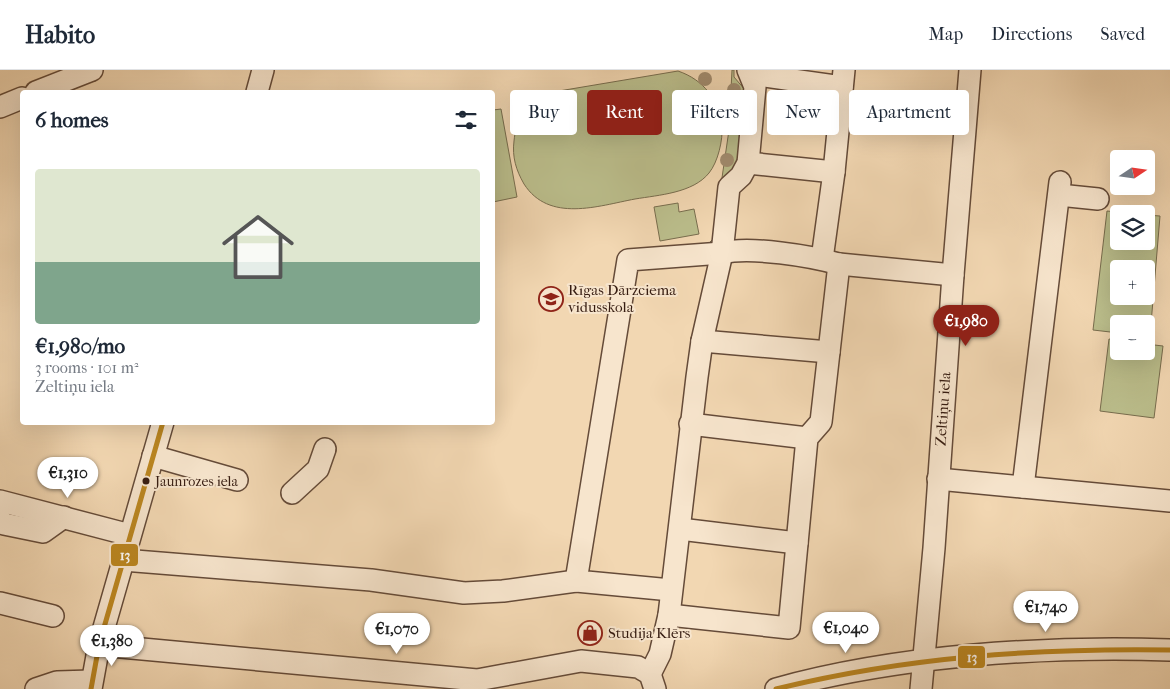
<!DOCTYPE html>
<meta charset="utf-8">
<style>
:root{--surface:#fff;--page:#f6f6f7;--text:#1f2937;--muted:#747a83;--line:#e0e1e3;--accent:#8f2418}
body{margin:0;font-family:"IM FELL French Canon",serif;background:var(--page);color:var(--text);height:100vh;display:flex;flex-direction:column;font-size:19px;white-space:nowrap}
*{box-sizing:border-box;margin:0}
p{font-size:16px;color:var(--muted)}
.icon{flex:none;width:28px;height:28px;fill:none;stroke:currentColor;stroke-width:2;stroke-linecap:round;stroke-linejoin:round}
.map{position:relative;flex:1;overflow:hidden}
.side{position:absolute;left:20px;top:20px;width:475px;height:335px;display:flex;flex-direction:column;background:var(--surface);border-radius:5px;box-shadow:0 5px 20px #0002}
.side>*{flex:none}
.guide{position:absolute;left:510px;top:20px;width:475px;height:45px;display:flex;gap:10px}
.needle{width:32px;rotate:77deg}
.controls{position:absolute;left:1110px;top:80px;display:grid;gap:10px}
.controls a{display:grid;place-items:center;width:45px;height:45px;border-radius:5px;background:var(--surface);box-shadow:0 5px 20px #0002;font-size:25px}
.price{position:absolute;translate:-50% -42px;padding:0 11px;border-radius:18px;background:#fff;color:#222;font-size:16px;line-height:32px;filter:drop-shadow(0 1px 2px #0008)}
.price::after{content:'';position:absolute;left:50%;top:30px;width:15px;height:11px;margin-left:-8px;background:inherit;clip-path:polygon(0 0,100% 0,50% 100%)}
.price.current{background:var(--accent);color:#fff}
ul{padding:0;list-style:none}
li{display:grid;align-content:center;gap:10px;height:265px;padding:0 15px}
li span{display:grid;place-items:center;height:155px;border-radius:5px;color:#555}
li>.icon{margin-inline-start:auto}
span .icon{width:90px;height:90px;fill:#fffc;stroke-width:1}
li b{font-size:21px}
h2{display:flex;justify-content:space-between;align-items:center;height:60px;padding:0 15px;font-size:21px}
.tag{padding:0 18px;border-radius:5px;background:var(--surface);box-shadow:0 5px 20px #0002;font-size:18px;line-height:45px}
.tag.current{background:var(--accent);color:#fff}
header{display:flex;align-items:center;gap:30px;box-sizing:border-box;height:70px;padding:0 25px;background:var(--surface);border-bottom:1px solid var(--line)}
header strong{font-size:24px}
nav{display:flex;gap:28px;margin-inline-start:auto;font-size:18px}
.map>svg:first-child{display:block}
</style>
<header>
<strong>Habito</strong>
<nav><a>Map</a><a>Directions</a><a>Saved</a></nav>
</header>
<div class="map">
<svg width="1170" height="619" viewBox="0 0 1170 619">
<rect width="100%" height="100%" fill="#f2d7b2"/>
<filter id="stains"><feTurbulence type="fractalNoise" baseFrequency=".004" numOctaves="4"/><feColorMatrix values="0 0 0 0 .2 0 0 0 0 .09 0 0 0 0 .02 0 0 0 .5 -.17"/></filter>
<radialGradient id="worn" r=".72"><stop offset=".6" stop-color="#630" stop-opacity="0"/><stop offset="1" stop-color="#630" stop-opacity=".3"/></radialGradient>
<!-- green -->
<g fill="#bbbe8c" stroke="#786d4e" fill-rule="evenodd">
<path d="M732,0H734V7L746,21L739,95L712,178L709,173L713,169L729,60Z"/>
<path d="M678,1C704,10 718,29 722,56C723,70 718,92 709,103C693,123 659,125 635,129C598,136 549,153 524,114C516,100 512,87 514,71C516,51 524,34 541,24Z"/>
<path d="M501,39L517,127L493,132V40Z"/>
<path d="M678,133L679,142L694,139L699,164L660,171L654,137Z"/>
<path d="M1107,141L1137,144H1119V171H1146V145L1160,146L1150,266L1146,265V254H1119V263L1093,260ZM1119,199H1146V226H1119Z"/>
<path d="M1109,269L1119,271V281H1146V274L1163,276L1154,348L1100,341Z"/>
</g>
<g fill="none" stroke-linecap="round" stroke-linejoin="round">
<defs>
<g id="minor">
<path d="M751,4L842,17"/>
<path d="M36,22L92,0"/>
<path d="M257,22L263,0"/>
<path d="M0,37L22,28"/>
<path d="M748,93L834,102"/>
<path d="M1059,125L1098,129"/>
<path d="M822,189L834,102L844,0"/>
<path d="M702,271L829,282"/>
<path d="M690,354L807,368"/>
<path d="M153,386L237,410"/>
<path d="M938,409L1170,431"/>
<path d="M1023,417L1060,112"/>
<path d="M292,423L318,399L325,379"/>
<path d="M0,431L130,465"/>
<path d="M0,450L4,454L43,462L64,447"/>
<path d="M680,459L797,473"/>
<path d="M123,490L371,510L464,523L503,521L576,511"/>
<path d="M671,520L576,511L628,190L722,183C750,176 811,186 839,194L953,205"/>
<path d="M0,533L53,546"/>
<path d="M669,545L789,558L807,368L821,352L839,194"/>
<path d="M99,575L477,610L581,591L638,597L650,604L655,619"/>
<path d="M650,604L660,584L669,545L697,307L702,271L722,183L729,117L741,106L748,93L755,17L748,0"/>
<path d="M36,619L57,612L91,611"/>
<path d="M91,619L99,575L163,352"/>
<path d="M776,619C898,585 1044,576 1170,580"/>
<path d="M921,619L934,478L953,205L970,0"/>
</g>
</defs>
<!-- minor casing -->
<use href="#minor" stroke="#654b39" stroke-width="24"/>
<!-- minor -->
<use href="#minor" stroke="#f7e5cd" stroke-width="21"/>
<defs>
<g id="bus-1">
<path d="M91,619L99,575L163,352"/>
<path d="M776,619C906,587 1037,578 1170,580"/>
</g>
</defs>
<!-- bus-1 casing -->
<use href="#bus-1" stroke="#f7e5cd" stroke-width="9"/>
<!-- bus-1 -->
<use href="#bus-1" stroke="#bb8620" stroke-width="5"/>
</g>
<!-- trees -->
<g fill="#a18b6e">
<circle cx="705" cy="9" r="7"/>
<circle cx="734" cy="20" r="7"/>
<circle cx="732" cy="49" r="7"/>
<circle cx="727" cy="90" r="7"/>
</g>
<!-- icons -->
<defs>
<symbol id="school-ring" viewBox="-11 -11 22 22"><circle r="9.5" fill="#f7e5cd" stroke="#8f2418" stroke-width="1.5"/><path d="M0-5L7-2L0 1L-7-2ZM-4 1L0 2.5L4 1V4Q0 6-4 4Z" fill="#8f2418"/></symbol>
<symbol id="shop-ring" viewBox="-11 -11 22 22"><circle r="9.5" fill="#f7e5cd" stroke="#8f2418" stroke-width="1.5"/><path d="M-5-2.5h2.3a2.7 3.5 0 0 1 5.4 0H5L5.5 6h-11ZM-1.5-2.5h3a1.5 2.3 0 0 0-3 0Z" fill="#8f2418"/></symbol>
</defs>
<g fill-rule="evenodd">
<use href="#school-ring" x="537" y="215" width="28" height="28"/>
<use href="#shop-ring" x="576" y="549" width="28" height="28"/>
</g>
<!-- markers -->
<circle fill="#361c11" stroke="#f7e5cd" stroke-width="2" cx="146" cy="411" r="4.5"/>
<g text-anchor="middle" stroke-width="4" stroke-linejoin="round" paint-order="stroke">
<!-- bus labels -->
<g font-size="14" fill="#361c11" stroke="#f7e5cd" text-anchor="start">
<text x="155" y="416">Jaunrozes iela</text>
</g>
<!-- poi labels -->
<g font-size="15" fill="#361c11" stroke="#f7e5cd" text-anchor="start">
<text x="568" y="225">Rīgas Dārzciema<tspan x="568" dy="17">vidusskola</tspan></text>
<text x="608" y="568">Studija Klērs</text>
</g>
<!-- street labels -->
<g font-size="15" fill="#361c11" stroke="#f7e5cd">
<text transform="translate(943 339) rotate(-86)" y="5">Zeltiņu iela</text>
</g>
</g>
<g stroke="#f7e5cd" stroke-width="2">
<rect x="110" y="473" width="29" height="24" rx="5" fill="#bb8620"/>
<rect x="957" y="575" width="29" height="24" rx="5" fill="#bb8620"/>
</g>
<g font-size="14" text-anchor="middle" font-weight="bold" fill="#fff">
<text x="125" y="490">13</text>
<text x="972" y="592">13</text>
</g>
<rect width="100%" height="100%" filter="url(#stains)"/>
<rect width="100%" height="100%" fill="url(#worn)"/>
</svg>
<div class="controls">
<a><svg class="needle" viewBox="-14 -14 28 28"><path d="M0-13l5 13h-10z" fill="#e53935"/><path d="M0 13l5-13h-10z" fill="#747a83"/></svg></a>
<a><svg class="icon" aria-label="layers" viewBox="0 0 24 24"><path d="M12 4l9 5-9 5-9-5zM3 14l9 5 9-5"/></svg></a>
<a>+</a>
<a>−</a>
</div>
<b class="price current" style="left:966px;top:277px">€1,980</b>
<b class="price" style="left:68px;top:429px">€1,310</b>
<b class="price" style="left:1046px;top:563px">€1,740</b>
<b class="price" style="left:846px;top:584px">€1,040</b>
<b class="price" style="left:397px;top:585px">€1,070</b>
<b class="price" style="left:112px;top:597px">€1,380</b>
<div class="guide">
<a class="tag">Buy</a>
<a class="tag current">Rent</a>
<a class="tag">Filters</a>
<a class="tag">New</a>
<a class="tag">Apartment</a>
</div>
<section class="side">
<h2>6 homes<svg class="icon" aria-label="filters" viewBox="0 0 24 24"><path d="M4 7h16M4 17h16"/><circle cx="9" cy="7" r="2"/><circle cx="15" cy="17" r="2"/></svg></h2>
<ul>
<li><span style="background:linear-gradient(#dfe7d0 60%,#7fa58c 0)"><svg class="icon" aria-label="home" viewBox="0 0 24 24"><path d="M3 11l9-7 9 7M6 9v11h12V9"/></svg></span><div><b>€1,980/mo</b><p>3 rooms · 101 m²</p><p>Zeltiņu iela</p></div></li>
</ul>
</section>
</div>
